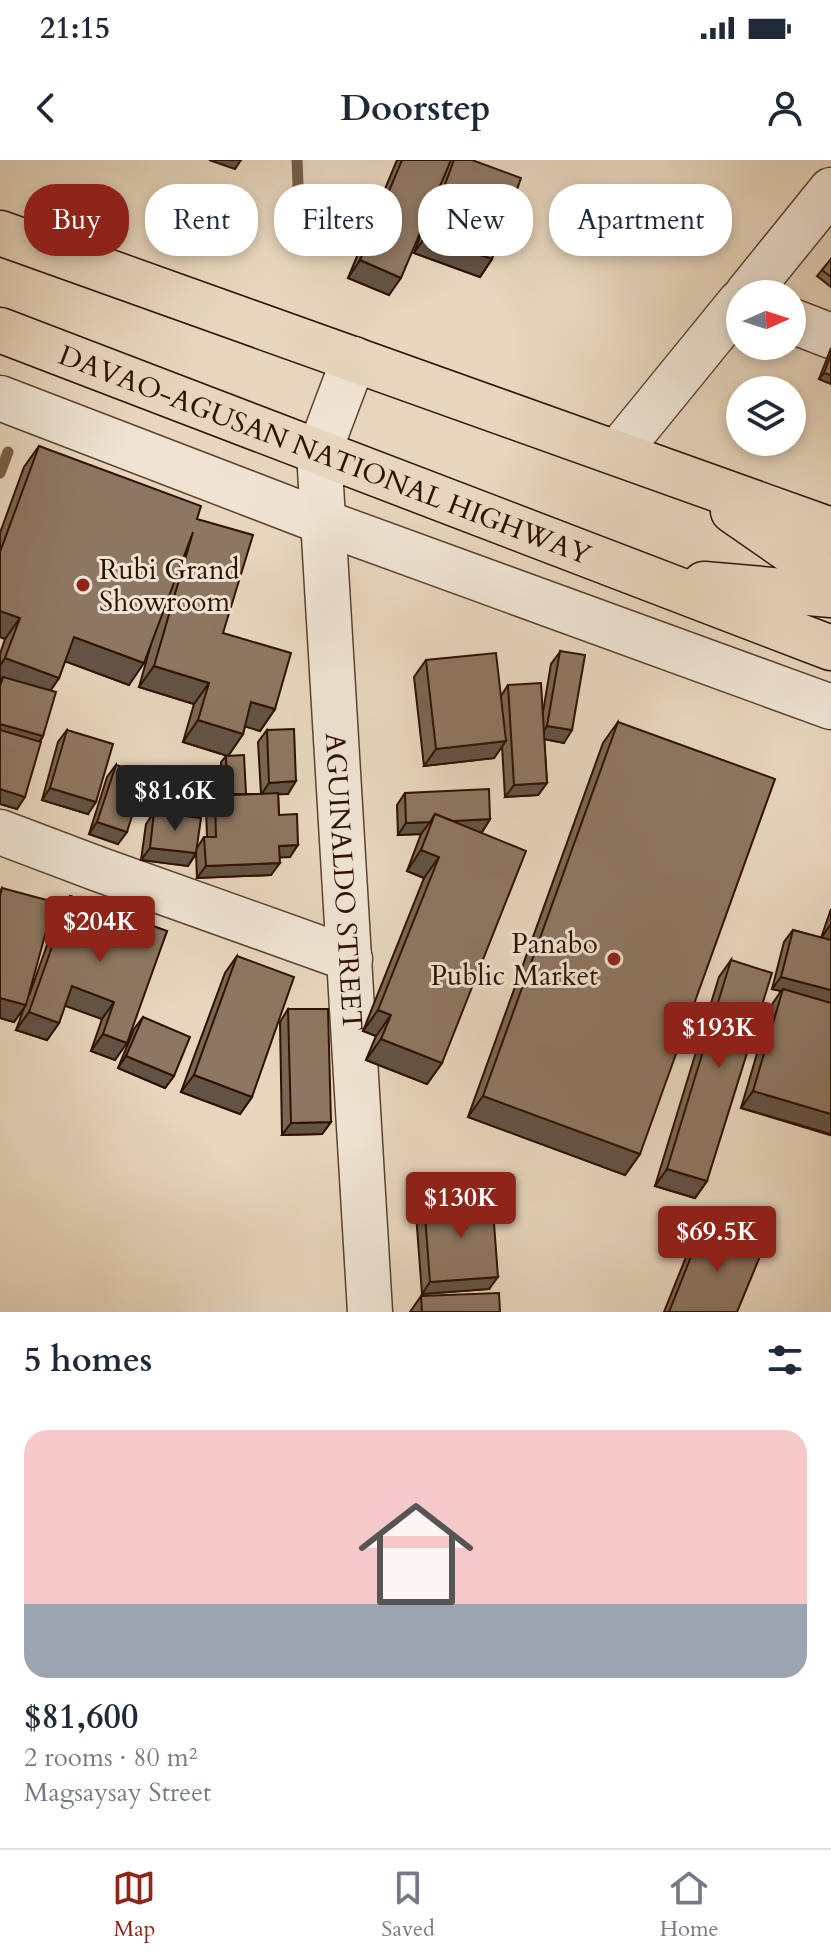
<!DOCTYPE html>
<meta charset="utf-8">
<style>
:root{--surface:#fff;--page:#f2f2f3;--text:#1f2937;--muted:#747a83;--line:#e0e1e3;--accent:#8f2418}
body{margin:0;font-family:Cardo,serif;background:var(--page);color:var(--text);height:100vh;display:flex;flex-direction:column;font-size:30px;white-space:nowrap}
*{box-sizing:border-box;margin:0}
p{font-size:26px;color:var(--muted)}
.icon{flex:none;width:44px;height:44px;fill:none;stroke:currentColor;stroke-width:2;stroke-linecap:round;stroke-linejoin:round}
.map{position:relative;height:1152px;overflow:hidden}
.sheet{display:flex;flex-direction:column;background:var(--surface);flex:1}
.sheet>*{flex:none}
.guide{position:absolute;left:24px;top:24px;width:784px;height:72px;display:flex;gap:16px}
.needle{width:52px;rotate:87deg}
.buttons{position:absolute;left:726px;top:120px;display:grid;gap:16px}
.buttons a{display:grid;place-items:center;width:80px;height:80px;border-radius:50%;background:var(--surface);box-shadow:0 4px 12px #0003;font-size:40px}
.price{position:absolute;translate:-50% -68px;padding:0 18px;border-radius:8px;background:var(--accent);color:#fff;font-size:26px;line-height:52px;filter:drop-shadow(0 2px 4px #0008)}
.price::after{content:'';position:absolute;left:50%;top:48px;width:24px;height:18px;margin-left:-12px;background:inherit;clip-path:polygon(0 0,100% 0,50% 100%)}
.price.selected{background:#222;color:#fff}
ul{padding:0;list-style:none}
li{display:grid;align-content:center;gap:16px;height:424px;padding:0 24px}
li span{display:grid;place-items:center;height:248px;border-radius:24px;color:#555}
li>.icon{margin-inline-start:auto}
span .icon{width:144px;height:144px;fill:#fffc;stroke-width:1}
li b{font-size:34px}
h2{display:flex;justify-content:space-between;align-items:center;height:96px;padding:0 24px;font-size:34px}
.pill{padding:0 28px;border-radius:32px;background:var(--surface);box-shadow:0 4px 12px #0003;font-size:28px;line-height:72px}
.pill.selected{background:var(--accent);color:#fff}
.status{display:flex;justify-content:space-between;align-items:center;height:56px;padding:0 40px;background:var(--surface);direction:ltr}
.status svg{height:22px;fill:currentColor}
header{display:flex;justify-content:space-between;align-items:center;height:104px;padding:0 24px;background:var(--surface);font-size:36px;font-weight:800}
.tab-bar{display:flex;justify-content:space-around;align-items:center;height:112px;border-top:2px solid var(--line);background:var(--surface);font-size:22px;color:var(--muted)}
.tab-bar a{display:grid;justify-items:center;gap:4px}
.tab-bar .selected{color:var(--accent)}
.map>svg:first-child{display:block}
</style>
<div class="status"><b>21:15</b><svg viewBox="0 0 49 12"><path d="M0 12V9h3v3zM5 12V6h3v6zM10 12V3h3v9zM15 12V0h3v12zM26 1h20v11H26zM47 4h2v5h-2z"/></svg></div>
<header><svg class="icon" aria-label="back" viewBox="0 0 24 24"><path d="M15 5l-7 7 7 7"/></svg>Doorstep<svg class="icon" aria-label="person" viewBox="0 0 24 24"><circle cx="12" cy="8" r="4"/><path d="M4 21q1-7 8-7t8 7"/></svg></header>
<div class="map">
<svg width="831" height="1152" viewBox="0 0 831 1152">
<rect width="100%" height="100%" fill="#e7d6bd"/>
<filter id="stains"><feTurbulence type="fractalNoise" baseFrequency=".0025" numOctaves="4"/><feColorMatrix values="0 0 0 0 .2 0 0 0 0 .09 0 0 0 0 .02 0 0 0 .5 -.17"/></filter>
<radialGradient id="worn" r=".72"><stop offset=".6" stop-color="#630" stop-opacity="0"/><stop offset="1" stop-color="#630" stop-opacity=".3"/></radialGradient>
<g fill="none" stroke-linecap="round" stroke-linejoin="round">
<!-- stream -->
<g stroke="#775f4b" stroke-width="11">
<path d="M297,0L299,51"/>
<path d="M0,313L8,292"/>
</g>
<defs>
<g id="minor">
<path d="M747,134L831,30"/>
<path d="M792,161L831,176"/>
<path id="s1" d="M354,199L319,292L370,1152"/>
<path d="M0,238L323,362L831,547"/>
<path d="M617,293L740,142"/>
<path d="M0,672L98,709L350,799"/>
</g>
<g id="highway">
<path d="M0,73L831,370"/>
<path id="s2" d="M0,170L831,488"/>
<path d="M733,351L831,419"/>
<path d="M704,424L831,435"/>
</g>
</defs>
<!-- minor casing -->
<use href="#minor" stroke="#5c422f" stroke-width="47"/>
<!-- highway casing -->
<use href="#highway" stroke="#2e1100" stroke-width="47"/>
<!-- minor -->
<use href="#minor" stroke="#efe4d4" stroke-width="44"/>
<!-- highway -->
<use href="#highway" stroke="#e7d6bd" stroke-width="44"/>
</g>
<!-- wall -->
<g fill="#7a6654" stroke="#2e1100" stroke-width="2">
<path d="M397,0H471L492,99L480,117L414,93L429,53L389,135L348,118Z"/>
<path d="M342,29L369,62L364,68L339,69L337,36Z"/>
<path d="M831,99V127L817,116Z"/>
<path d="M831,188V224L819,219Z"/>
<path d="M39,286L197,359L223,473L275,549L260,571L245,566L243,574L228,596L183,582L194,544L139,527L153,477L129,525L65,501L59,518L50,531L43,576L40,582L17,649L0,644V494L5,479L0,477V373L24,307Z"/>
<path d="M560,492L564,583L544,579L547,623L538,635L505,637L502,586L494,598L424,606L414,517L426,500L501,536L508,525L543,552L551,504Z"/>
<path d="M618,562L640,994L625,1015L468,957L603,583Z"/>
<path d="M67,570L88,654L42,640L58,582Z"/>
<path d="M267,570L288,634H278L279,655L290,697H280L271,715L197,718L196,694L188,706L141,700L146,664L154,652L197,688L204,677H207L206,648L215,636L222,635L221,602L226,596L245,634H261L258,582Z"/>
<path d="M116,605L118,684L89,674L107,617Z"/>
<path d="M405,633L490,659L482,672H479L442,903L427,924L366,900L376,876L363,871L424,718L407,711L421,674L398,675L397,645Z"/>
<path d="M2,728L30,833L58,754L70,736L167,771L115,900L91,891L102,859L65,845L59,863L47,880L16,870L24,848L14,862L0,858V731Z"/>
<path d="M831,749V974L830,975L741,948L771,846L781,831L772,829L784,782L793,770L821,778Z"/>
<path d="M237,796L252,937L240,954L181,932L225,813Z"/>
<path d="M731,800L707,1021L695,1038L655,1026L719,817Z"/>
<path d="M288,849L331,962L322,974L282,975L280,862Z"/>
<path d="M143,857L174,916L165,928L118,908L134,869Z"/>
<path d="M424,1042L489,1129L422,1134L416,1054Z"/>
<path d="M704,1064L737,1152H664L692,1082Z"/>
<path d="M421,1136L500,1152H410Z"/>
</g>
<!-- shaded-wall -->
<g fill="#635345" stroke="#2e1100" stroke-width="2">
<path d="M209,0H241L235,9Z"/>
<path d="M343,62H369L364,68L339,69Z"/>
<path d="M426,76L492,99L480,117L414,93Z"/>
<path d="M360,100L401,118L389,135L348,118Z"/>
<path d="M824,213L831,215V224L819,219Z"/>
<path d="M0,451L20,458L5,479L0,477Z"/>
<path d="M74,477L144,503L129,525L59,499Z"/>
<path d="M5,498L59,518L44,540L3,517L0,521V506Z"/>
<path d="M154,506L209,523L194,544L139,527Z"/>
<path d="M251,542L275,549L260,571L237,564Z"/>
<path d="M198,560L243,574L228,596L183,582Z"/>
<path d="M0,564L43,576L35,588L0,578Z"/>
<path d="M547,566L572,570L564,583L539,578Z"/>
<path d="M506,581L494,598L424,606L436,589Z"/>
<path d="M296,621L288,634L261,635L269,623Z"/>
<path d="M547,623L538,635L505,637L514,625Z"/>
<path d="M50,628L96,642L88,654L42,640Z"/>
<path d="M0,629L25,637L17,649L0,644Z"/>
<path d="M490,659L482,672L428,674L432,662Z"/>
<path d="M97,662L127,672L118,684L89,674Z"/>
<path d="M430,662L421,674L398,675L406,663Z"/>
<path d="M298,685L290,697L270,698L279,686Z"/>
<path d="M150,688L196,693L188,706L141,700Z"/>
<path d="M421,690L439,697L424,718L407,711Z"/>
<path d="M280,703L271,715L197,718L206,706Z"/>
<path d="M831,764V781L821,778Z"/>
<path d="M781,817L831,830V844L783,829L781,831L772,829Z"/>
<path d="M72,826L114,842L102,859L60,844Z"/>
<path d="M0,838L26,845L14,862L0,858Z"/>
<path d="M378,850L391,855L376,876L363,871Z"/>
<path d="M29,852L59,863L47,880L16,870Z"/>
<path d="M103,874L127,883L115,900L91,891Z"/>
<path d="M381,879L442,903L427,924L366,900Z"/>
<path d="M126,896L174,916L165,928L118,908Z"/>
<path d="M194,915L252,937L240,954L181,932Z"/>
<path d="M753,931L831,954V974L741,948Z"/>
<path d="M483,936L640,994L625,1015L468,957Z"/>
<path d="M331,962L322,974L282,975L291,963Z"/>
<path d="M667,1009L707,1021L695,1038L655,1026Z"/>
<path d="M498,1117L489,1129L422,1134L430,1122Z"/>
</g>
<!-- building -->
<g fill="#8e7762" stroke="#2e1100" stroke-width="2">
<path d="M402,0H451L401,118L360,100Z"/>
<path d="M454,0H472L521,18L492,99L426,76Z"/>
<path d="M342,29H368L369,62H343Z"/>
<path d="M831,99V117L822,110Z"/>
<path d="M831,194V215L824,213Z"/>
<path d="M39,286L201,346L197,359L253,375L223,473L291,493L275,549L251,542L243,574L198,560L209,523L154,506L193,372L144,503L74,477L59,518L5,498L20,458L0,451V392Z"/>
<path d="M560,491L585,495L572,570L547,566Z"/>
<path d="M496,493L506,581L436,589L426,500Z"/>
<path d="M3,517L56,532L43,576L0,564V526Z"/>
<path d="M541,523L547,623L514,625L508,525Z"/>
<path d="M618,562L775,619L640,994L483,936Z"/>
<path d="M294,569L296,621L269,623L267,570Z"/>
<path d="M0,570L41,582L25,637L0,629Z"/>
<path d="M67,570L113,584L96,642L50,628Z"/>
<path d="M244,595L246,634H227L226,596Z"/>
<path d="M116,605L145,614L127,672L97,662Z"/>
<path d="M489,629L490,659L453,661L435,654L430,662L406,663L405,633Z"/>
<path d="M278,633L279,655L297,654L298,685L279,686L280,703L206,706L204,677H216L215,636Z"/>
<path d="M154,652L201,658L196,693L150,688Z"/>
<path d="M435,654L526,691L442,903L381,879L391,855L378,850L439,697L421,690Z"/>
<path d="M2,728L54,742L26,845L0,838V736Z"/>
<path d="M70,736L167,771L127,883L103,874L114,842L72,826L59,863L29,852Z"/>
<path d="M793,770L831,780V830L781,817Z"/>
<path d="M237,796L294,817L252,937L194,915Z"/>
<path d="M731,800L772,813L707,1021L667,1009Z"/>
<path d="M783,829L831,843V954L753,931Z"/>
<path d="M288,849H328L331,962L291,963Z"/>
<path d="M143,857L190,877L174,916L126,896Z"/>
<path d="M492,1037L498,1117L430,1122L424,1042Z"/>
<path d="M704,1064L763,1089L737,1152H669Z"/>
<path d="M499,1133L500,1152H422L421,1136Z"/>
</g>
<!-- markers -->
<g fill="#8f2418" stroke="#efe4d4" stroke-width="3">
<circle cx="83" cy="425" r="8"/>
<circle cx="614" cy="799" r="8"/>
</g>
<g text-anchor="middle" stroke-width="6" stroke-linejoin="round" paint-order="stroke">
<!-- street labels -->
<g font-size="28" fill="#2e1100" stroke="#efe4d4">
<text dy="10" stroke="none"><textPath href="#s2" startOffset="348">DAVAO-AGUSAN NATIONAL HIGHWAY</textPath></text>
<text dy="10" stroke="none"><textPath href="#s1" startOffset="530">AGUINALDO STREET</textPath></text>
</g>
<!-- poi labels -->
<g font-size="28" fill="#2e1100" stroke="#efe4d4" text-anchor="start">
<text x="99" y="419">Rubi Grand<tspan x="99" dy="32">Showroom</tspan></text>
<text x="598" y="793" text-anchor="end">Panabo<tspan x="598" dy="32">Public Market</tspan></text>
</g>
</g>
<rect width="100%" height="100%" filter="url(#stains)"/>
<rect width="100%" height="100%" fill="url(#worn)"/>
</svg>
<div class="buttons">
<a><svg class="needle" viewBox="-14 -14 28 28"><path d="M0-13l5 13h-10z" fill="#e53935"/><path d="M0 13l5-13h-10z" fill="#747a83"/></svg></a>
<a><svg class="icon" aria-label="layers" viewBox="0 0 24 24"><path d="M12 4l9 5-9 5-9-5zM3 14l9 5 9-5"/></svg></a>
</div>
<b class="price selected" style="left:175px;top:673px">$81.6K</b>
<b class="price" style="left:100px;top:804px">$204K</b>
<b class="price" style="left:719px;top:910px">$193K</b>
<b class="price" style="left:461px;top:1080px">$130K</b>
<b class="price" style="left:717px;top:1114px">$69.5K</b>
<div class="guide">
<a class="pill selected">Buy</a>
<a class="pill">Rent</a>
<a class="pill">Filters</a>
<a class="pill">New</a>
<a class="pill">Apartment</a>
</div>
</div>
<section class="sheet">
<h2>5 homes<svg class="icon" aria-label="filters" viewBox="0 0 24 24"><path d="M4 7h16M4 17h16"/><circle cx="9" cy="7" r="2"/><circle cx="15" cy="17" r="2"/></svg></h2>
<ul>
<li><span style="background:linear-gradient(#f6c9c9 70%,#9aa5b1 0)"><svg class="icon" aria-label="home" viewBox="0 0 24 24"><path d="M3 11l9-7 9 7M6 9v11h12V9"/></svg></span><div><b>$81,600</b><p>2 rooms · 80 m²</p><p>Magsaysay Street</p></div></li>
</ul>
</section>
<nav class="tab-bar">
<a class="selected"><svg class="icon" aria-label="map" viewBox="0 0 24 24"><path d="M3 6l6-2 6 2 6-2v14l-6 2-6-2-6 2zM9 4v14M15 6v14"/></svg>Map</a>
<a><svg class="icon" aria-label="saved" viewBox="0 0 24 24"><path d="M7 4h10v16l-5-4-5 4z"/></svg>Saved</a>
<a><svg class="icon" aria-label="home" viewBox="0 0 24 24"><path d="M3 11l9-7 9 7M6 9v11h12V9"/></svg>Home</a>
</nav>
